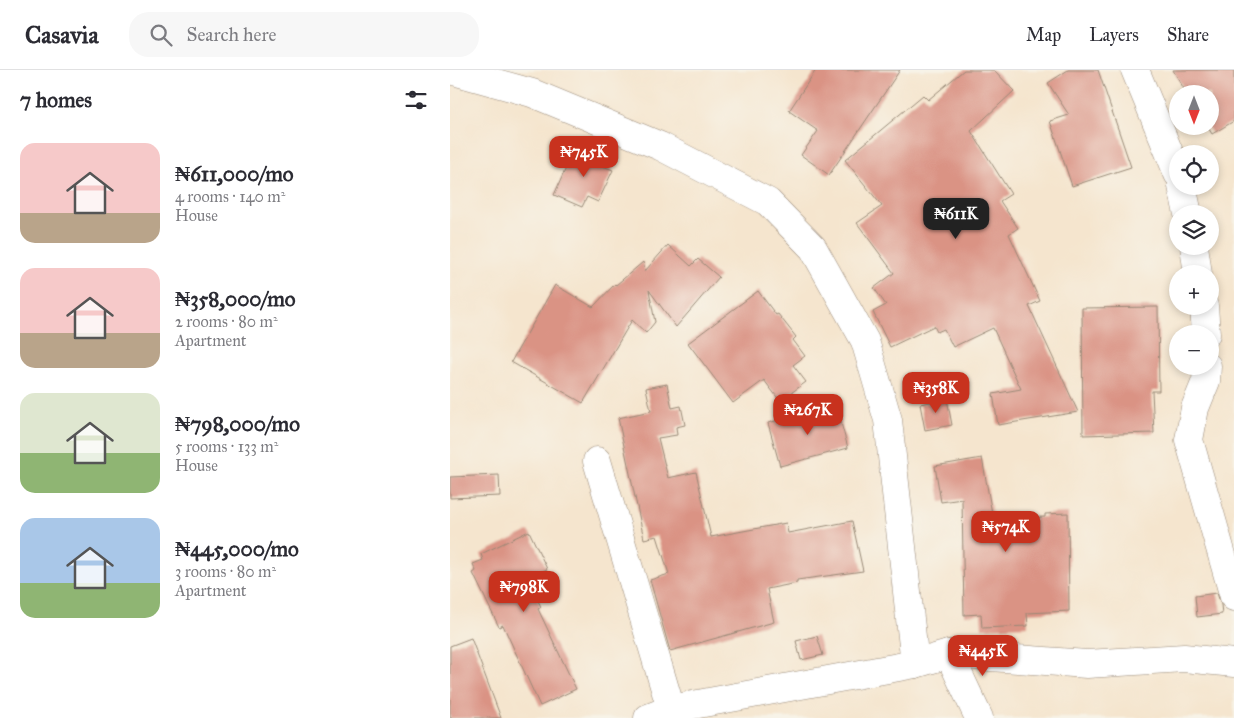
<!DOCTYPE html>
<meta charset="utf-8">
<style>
:root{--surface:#fff;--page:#f7f7f7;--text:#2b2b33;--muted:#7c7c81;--line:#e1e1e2;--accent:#c8321e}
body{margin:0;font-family:"IM FELL Great Primer",serif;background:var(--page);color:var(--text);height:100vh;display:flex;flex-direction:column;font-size:19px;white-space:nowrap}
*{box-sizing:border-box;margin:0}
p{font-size:16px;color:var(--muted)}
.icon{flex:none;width:28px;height:28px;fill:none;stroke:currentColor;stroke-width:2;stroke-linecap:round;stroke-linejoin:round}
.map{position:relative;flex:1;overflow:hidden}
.details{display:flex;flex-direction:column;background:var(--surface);width:450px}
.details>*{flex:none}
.needle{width:32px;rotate:180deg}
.buttons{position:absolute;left:719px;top:15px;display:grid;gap:10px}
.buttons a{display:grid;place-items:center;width:50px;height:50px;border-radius:50%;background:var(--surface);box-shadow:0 2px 8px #0003;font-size:25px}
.price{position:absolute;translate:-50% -42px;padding:0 11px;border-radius:10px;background:var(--accent);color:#fff;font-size:16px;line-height:32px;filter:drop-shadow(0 1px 2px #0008)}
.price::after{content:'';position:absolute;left:50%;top:30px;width:15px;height:11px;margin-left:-8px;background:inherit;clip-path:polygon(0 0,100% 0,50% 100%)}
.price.on{background:#222;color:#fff}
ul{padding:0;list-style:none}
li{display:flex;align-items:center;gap:15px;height:125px;padding:0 20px}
li span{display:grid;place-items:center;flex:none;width:140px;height:100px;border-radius:15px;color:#555}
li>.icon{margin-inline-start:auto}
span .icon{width:60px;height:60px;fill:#fffc;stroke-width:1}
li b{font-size:21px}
h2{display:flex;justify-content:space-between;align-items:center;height:60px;padding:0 20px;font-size:21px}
header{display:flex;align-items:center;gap:30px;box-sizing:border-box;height:70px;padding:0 25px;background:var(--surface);border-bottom:1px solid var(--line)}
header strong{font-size:24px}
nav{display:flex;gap:28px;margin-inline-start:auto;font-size:18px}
.search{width:350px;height:45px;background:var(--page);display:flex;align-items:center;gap:12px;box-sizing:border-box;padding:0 18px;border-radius:20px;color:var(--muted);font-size:19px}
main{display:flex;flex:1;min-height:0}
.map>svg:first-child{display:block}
</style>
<header>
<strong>Casavia</strong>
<div class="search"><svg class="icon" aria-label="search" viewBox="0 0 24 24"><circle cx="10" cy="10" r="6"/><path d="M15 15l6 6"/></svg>Search here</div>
<nav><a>Map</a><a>Layers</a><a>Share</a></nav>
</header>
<main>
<section class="details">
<h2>7 homes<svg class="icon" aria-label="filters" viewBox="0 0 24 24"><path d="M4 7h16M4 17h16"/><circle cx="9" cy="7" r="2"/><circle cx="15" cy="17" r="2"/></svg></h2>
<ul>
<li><span style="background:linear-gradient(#f6c9c9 70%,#b9a48a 0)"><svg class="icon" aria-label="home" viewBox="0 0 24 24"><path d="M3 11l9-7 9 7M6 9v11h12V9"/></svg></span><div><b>₦611,000/mo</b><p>4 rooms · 140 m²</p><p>House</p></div></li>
<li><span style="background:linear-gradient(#f6c9c9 65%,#b9a48a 0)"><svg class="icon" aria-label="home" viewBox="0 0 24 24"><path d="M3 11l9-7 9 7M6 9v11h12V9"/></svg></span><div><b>₦358,000/mo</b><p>2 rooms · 80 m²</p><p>Apartment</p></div></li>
<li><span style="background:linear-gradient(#dfe7d0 60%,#8fb573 0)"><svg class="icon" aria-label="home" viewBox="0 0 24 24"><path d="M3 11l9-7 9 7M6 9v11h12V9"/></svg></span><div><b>₦798,000/mo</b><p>5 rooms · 133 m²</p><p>House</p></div></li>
<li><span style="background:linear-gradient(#a9c7e8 65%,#8fb573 0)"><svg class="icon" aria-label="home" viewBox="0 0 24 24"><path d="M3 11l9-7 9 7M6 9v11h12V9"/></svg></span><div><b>₦445,000/mo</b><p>3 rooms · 80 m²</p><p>Apartment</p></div></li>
</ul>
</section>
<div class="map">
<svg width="784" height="648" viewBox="0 0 784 648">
<rect width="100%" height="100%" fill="#f7f3e8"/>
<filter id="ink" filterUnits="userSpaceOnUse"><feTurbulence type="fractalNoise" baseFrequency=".02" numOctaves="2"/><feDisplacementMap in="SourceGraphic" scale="10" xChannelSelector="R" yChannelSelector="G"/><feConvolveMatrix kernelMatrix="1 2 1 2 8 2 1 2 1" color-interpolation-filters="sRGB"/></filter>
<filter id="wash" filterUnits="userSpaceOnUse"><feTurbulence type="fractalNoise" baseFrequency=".0096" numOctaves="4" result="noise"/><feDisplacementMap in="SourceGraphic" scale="20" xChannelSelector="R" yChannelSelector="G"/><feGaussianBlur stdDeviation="1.12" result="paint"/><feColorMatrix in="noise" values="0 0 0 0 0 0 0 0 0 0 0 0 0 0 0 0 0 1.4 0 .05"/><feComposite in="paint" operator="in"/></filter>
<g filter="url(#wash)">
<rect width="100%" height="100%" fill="#f5e5ce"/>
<g id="blocks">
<!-- building -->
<g fill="#da9384">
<path d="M366,0H450L379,105L351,85L368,61L339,41Z"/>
<path d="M514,0H544L564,21L521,61L561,124L550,131L568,158L559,164L590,231L579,236L628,342L548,355L543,324L571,319L543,258L503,277L494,259L487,262L484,256L440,277L423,242L436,235L424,218L444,203L407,153L432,136L395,90L473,25L478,30Z"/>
<path d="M618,0H648L681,97L622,116L600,51L619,45L598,13Z"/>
<path d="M723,0H784V51L762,64L757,56H760V24H737Z"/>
<path d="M134,79L154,87L150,95L163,100L148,132L137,127L132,137L104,125L124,80L132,84Z"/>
<path d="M218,175L241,196L248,189L269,207L226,257L199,220L205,252L196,263L182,250L133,333L61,292L105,215L143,237L165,214L166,215L193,192L195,201Z"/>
<path d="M308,221L326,245L328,244L346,267L343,270L355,286L343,295L356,312L330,331L314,310L283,333L238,273Z"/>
<path d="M708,237L709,321H702L704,363L633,365L632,238Z"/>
<path d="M217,314L222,338L231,336L235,355L226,357L227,365L208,368L218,408L246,402L261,467L336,453L338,463L402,451L413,501L347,510V513L317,519L324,552L220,581L200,510L219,504L207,466L194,469L168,348L201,341L196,318Z"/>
<path d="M497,329L502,355L475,360L470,334Z"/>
<path d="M386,335L398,378L330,396L318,353Z"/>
<path d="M532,388L543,449L595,447V444L618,443L619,541L577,543L578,556L532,558L531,544L514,545L512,429L491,432L485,396Z"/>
<path d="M49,405L50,426L0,428V407Z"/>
<path d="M79,461L97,499L86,504L93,518L84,522L91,537L88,539L126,619L90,636L53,555L49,557L23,503L26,501L23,494L33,490L31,484Z"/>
<path d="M767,523L771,535L772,544L747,547L745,526Z"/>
<path d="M367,566L373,585L351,590L346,571Z"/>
<path d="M21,568L51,648H0V576Z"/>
</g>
</g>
</g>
<g filter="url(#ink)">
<use href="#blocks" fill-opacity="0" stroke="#988876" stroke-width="1"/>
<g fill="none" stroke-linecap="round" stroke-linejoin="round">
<defs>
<g id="minor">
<path d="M0,0L82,23L210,76L318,132L363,178L415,271L438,350L465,594"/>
<path d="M685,0L728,104"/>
<path d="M732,116L738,144"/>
<path d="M744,176L748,204"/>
<path d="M754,236L756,264"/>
<path d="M757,296L756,311L745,338L739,370L784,527"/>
<path d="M147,391L221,639"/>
<path d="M499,584L529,648"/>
<path d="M198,648L221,639L465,594L499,584L637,594L734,588L784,593"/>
</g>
</defs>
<!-- minor casing -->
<use href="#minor" stroke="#988876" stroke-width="29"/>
<!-- minor -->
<use href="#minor" stroke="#fff" stroke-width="28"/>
</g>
</g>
</svg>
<div class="buttons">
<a><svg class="needle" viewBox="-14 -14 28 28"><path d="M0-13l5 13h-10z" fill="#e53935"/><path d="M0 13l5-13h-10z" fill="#7c7c81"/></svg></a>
<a><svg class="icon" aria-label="locate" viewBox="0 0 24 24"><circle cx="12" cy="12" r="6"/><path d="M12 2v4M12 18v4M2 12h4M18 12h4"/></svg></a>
<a><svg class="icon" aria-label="layers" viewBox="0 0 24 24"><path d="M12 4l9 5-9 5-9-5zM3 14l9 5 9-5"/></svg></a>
<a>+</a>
<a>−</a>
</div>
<b class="price" style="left:134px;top:108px">₦745K</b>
<b class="price on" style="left:506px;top:170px">₦611K</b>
<b class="price" style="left:486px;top:344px">₦358K</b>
<b class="price" style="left:358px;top:366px">₦267K</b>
<b class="price" style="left:556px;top:483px">₦574K</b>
<b class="price" style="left:74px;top:543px">₦798K</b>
<b class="price" style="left:533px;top:607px">₦445K</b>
</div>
</main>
